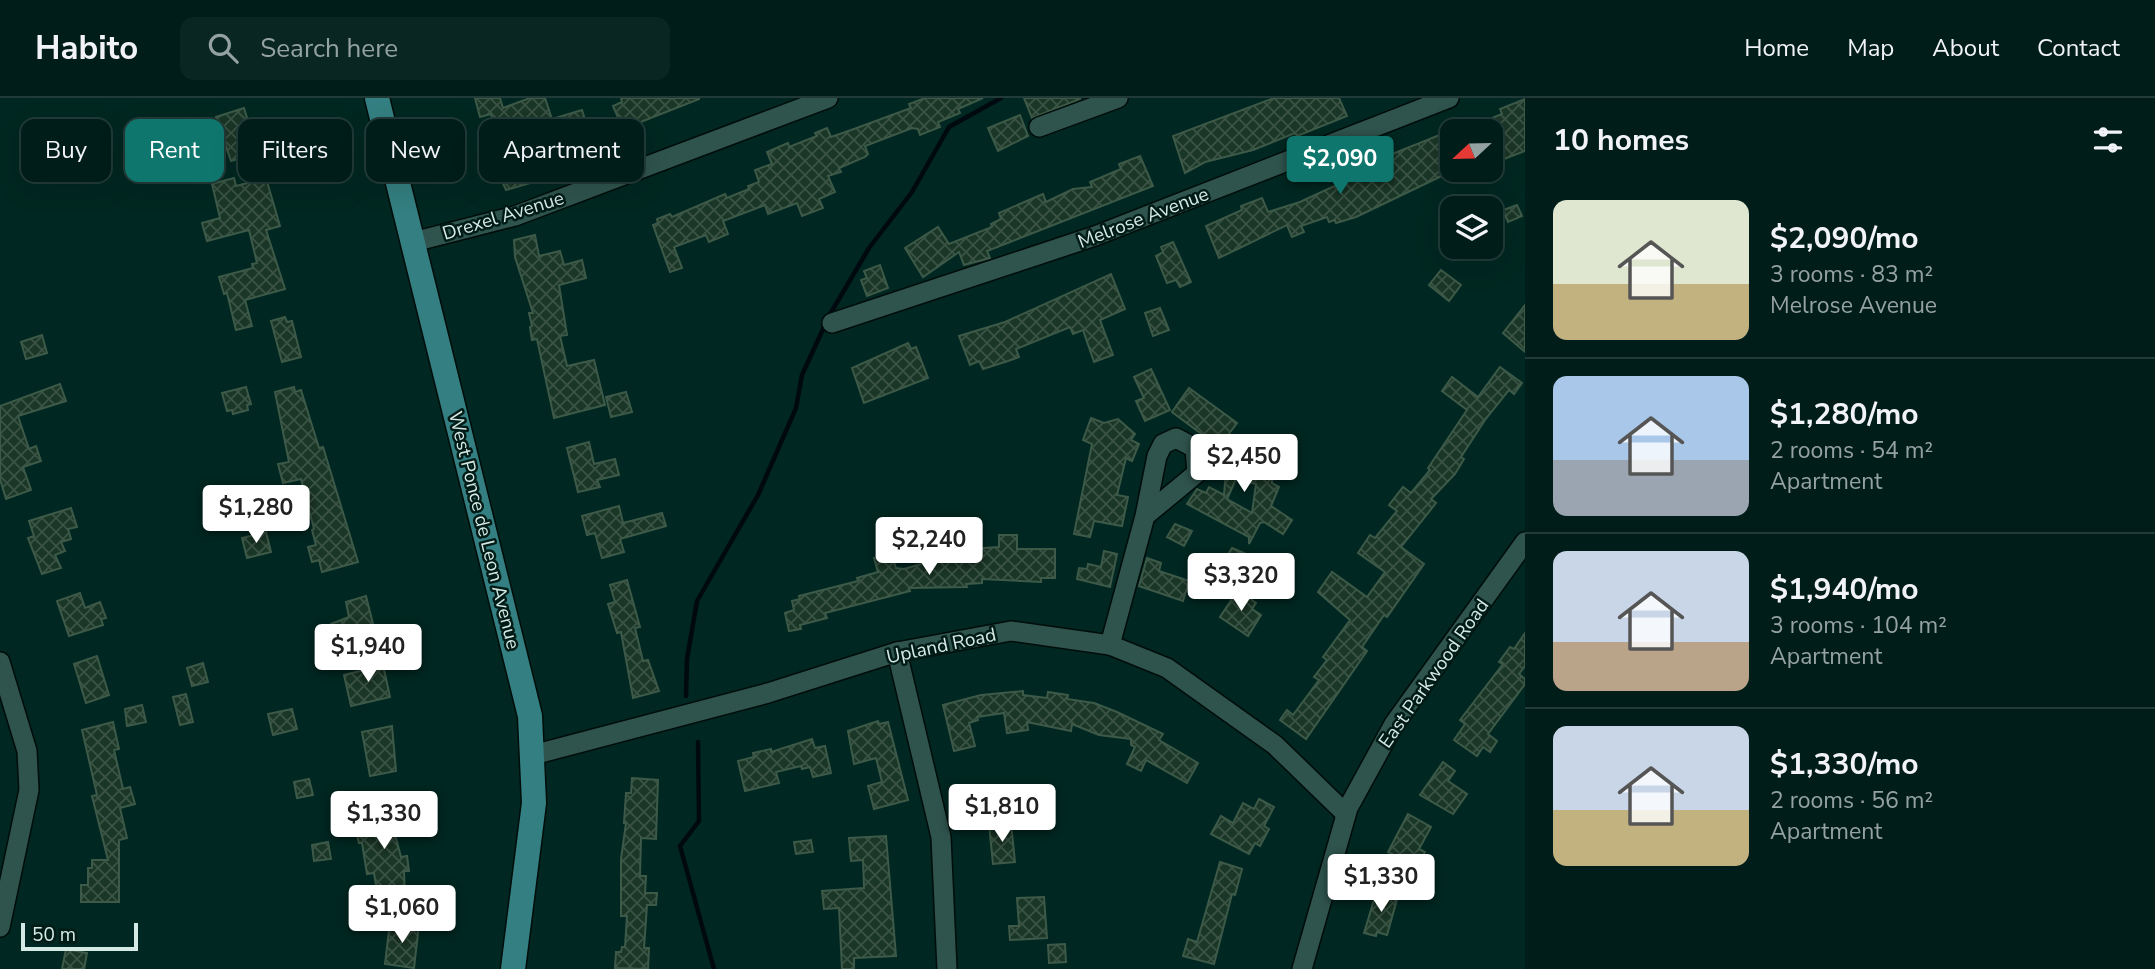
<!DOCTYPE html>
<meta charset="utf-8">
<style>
:root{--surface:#001d19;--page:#0a2622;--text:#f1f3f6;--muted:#95a2a2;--line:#223b38;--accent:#0f766e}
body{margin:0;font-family:"Nunito Sans",sans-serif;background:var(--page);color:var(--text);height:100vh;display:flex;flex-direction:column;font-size:26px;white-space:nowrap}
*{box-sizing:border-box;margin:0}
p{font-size:23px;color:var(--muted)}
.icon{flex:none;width:38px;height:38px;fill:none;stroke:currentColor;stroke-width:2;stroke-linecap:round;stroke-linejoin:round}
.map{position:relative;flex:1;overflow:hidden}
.drawer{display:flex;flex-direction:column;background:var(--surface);width:630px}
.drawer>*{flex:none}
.banner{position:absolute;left:21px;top:21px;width:665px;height:63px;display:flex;gap:14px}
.needle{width:46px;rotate:248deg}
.buttons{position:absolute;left:1440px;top:21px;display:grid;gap:14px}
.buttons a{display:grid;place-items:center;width:63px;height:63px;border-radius:14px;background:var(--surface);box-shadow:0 7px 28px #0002,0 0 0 2px var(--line);font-size:35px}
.scale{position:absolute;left:21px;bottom:18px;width:117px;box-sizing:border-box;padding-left:7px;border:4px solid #d5e9e5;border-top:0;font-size:19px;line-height:24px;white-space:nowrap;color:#d5e9e5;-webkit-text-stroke:5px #011c17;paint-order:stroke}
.price{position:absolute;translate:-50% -60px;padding:0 16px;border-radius:7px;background:#fff;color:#222;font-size:23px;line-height:46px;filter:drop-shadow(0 2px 4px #0008)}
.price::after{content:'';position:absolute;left:50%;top:42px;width:21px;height:16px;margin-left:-10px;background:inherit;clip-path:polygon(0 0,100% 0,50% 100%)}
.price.selected{background:var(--accent);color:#fff}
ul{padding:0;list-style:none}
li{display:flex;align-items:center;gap:21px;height:175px;padding:0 28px}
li+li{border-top:2px solid var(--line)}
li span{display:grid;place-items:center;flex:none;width:196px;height:140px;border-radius:14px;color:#555}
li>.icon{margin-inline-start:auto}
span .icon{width:84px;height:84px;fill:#fffc;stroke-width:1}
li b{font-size:30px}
h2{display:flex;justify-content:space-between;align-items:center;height:84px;padding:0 28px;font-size:30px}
.pill{padding:0 24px;border-radius:14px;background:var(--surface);box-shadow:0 7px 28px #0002,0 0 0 2px var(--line);font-size:24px;line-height:63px}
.pill.selected{background:var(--accent);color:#fff}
header{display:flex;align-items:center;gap:42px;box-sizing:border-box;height:98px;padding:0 35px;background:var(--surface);border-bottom:2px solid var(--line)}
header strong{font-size:33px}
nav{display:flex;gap:38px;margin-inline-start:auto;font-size:24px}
.search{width:490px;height:63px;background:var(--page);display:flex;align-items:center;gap:18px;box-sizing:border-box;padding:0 24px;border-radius:14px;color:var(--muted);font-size:26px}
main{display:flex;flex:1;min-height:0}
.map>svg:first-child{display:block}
</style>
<header>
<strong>Habito</strong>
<div class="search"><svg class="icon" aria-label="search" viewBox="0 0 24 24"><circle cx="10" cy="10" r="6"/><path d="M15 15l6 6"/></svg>Search here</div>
<nav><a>Home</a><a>Map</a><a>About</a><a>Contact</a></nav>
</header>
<main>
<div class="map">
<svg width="1525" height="871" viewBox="0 0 1525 871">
<defs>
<pattern id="building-cross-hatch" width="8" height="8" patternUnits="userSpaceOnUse" patternTransform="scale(1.75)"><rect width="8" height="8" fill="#1a3626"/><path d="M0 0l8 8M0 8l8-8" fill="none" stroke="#3a5345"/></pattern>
</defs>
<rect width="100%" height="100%" fill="#002721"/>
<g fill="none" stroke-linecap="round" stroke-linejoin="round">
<!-- stream -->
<g stroke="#000910" stroke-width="4.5">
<path d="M686,598L687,561L697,503L758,397L796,310L802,277L829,218L869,150L912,94L949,29L1001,0"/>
<path d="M698,644L699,723L680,748L714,871"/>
</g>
</g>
<!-- building -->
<g fill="url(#building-cross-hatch)" stroke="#3d5a48" stroke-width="2" fill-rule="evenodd">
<path d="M475,0H500L503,10L530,0H545L552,21L582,12L588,31L517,53L543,66L546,75L541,82L506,92L496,70H499L492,45L499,43L491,16L480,19Z"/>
<path d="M621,0H699V1L623,31L613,8L622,4Z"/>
<path d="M925,0H983L958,11L960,15L938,24L940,29L920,37L918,31L912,30L865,48L868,56L865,59L839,70L841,74L828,78L835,94L819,101L823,110L802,118L797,105L768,116L765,107L723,123L728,136L709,144L706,137L674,149L682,170L670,174L653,127L658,125L657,121L670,116L672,119L725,96L727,100L749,91L748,88L759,84L755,72L772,66L767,54L788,45L789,49L817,38L815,35L827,30L831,39L854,31L911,10L909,6Z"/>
<path d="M1024,0H1080V1L1032,20Z"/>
<path d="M1274,0H1339L1347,18L1297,38L1295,35L1253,52L1205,64L1185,75L1173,38Z"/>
<path d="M1525,1V53L1491,66V33H1461L1502,16L1500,11Z"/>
<path d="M244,10L258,55L231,63L216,19Z"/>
<path d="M1020,17L1028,38L998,53L988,30Z"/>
<path d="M1452,32V73L1356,119L1336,125L1335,122L1329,124L1327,119L1301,128L1304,134L1292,139L1287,127L1219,160L1206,128L1242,112L1241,108L1262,100L1268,114L1300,104L1369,72L1367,66Z"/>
<path d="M1140,58L1153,88L987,153L990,160L964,167L959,154L923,179L905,150L938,129L949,146L992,129L991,126L1001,121L999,115L1036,99L1043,96L1046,104L1073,91L1092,89L1090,84L1121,71L1119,66Z"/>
<path d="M234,80L236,88L266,80L280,128L266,132L285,191L245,202L252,228L236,232L227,195L224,196L219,179L253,170L252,166L257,165L249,132L207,143L202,125L220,120L212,86Z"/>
<path d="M1517,107L1522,118L1508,124L1503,112Z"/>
<path d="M535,137L539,158L560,153L564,167L582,162L586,180L559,187L567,237L560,238L567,268L594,262L605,307L554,320L537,241L532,242L530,229L532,228L529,215H533L515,159L514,142Z"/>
<path d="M1173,144L1191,184L1180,189L1176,182L1167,185L1156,158L1163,154L1161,149Z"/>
<path d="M880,167L888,190L867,198L861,182L867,180L864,173Z"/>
<path d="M1441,172L1461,187L1449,203L1429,187Z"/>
<path d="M1111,176L1125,211L1100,222L1113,257L1094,264L1083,232L1073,236L1070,229L1016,251L1019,259L1008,263L983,271L979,263L970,267L959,238L1005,224Z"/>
<path d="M1525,207V254L1503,235Z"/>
<path d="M1160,210L1169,232L1153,238L1145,215Z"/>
<path d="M285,219L287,224L292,223L301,259L282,264L271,223Z"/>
<path d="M42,237L47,255L26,261L21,244Z"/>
<path d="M908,245L911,251L916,249L928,280L864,305L852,270Z"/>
<path d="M1500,269L1522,285L1514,296L1509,292L1485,322L1461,359L1464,361L1455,376L1431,401L1436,405L1401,449L1424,466L1387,519L1384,517L1362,549L1367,553L1306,641L1280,622L1287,612L1293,617L1319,582L1314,579L1327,562L1323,559L1350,522L1318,494L1332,474L1367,499L1385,474L1358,455L1370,437L1375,440L1397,413L1389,407L1403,389L1411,395L1430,372L1428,370L1467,312L1442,293L1452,279L1478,299Z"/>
<path d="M1151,271L1170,312L1145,323L1136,303L1144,300L1134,279Z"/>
<path d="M60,286L66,303L18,318L29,351L36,348L41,363L23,369L31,392L6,401L0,381V308Z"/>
<path d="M246,289L251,306L247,307L248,312L233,316L232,312L227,313L222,295Z"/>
<path d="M294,289L295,294L301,292L319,350L323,349L358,464L322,474L319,462L312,464L308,449L316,447L312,432L314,431L301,381L283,385L278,366L289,364L275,294Z"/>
<path d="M1189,290L1237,325L1219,349L1172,314Z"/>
<path d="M626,294L632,314L611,319L606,299Z"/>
<path d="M1091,320L1104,325L1118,321L1135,336L1131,342L1139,346L1132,363L1126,360L1117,397L1128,399L1122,428L1094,423L1090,439L1074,436L1092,346L1083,342Z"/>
<path d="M1256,343L1269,350L1258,369L1262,370L1261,373L1273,376L1272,385L1279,389L1271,408L1292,422L1283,436L1264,424L1260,425L1249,446V439L1187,406L1197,391L1206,395L1209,389L1224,397L1228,349ZM1236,381L1256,386L1252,415L1227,401Z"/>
<path d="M589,344L594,366L615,361L619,377L597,382L600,389L578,394L567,350Z"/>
<path d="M619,408L623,425L662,415L666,428L620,441L624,454L602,460L595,435L587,437L582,418Z"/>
<path d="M71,410L77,429L68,431L71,441L61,444L65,453L55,457L61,470L42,476L28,440L34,438L29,423Z"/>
<path d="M1175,426L1192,433L1184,448L1167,439Z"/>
<path d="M266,434L271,454L247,460L242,440Z"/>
<path d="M999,437H1017V451H1055V480H1041V484L982,481V485L966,486L967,489L909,490L910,493L825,515L827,520L800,527L801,531L789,533L785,515L794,512L792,503L800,501L799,498L858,483L857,480L878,474L874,460L891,455L896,470L904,471L928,464L927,454L941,453V448L952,447L953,452L999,449Z"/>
<path d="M1232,450L1244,455L1238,466L1226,460Z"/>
<path d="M1104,453L1117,456L1110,489L1077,481L1079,470L1087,471L1088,466L1101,469Z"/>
<path d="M1147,460L1161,465L1159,473L1189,483L1183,503L1139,488Z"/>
<path d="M627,482L640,529L635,530L643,563L648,562L659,593L633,600L621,534L617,535L608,506L615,504L610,487Z"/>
<path d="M1238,492L1256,505L1252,511L1261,517L1248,538L1220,519Z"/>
<path d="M80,495L85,510L100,504L106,520L101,521L103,527L69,538L57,503Z"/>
<path d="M366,498L375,534L334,541L331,526L349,519L346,504Z"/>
<path d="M1525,535V568L1519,576L1525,581V586L1488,636L1497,643L1490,654L1483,649L1477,658L1454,642L1465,626L1460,622L1503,566L1499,564L1510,549L1514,551Z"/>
<path d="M97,558L109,597L86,605L74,566Z"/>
<path d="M382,562L390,599L351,608L344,577L368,571L366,565Z"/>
<path d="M203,565L208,584L192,588L187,570Z"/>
<path d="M1023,593V597L1047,600L1048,594L1068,597L1067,601L1094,605L1117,614L1163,636L1159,642L1198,665L1187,685L1146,662L1141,673L1127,666L1135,649L1131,647V641L1099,637L1072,626L1071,633L1027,624L1028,632L1007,635L1004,615L977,619L978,622L969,625L975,648L954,653L943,607L981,597Z"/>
<path d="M186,596L193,624L180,627L173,599Z"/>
<path d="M142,607L146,624L127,628L125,611Z"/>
<path d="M292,611L297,631L273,637L268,616Z"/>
<path d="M878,623L879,626L888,624L908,702L874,711L868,688L882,684L876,660L854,666L848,633Z"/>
<path d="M113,624L119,651L114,652L123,691L130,689L135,706L120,710L127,740L119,742V804H81V787H88V770H92V762H108L92,698L97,697L82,632Z"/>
<path d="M392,628L396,673L370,678L362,634Z"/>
<path d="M812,641L815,650L825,648L831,675L813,679L810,669L802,671L801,668L776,674L779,685L745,693L738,663L754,659L753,655L771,651V654Z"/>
<path d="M1443,664L1455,673L1448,683L1467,696L1453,716L1420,697Z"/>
<path d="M632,680L658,682L656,741L641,740L640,778H646L645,795H657L656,807H647L644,850H649L648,871L615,870L616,854H621L622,849H625L627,818H621V761L626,725H624L626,695H631Z"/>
<path d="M309,681L313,697L297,700L294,684Z"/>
<path d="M394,701L401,727L393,729L401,759L407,758L409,773H404L405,802L379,806L374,775L367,776L362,745H359L356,733L366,731L361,709Z"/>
<path d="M1259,701L1274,709L1264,728L1269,731L1260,748L1255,745L1249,756L1211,736L1221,718L1233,725L1243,705L1254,711Z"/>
<path d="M1408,716L1431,729L1419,751L1425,754L1419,765L1413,762L1411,766L1388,754Z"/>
<path d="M1011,725L1015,764L993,766L989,727Z"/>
<path d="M886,738L896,858L854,860V871H842L839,810L824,811L822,793L864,790L863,762L851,763L849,740Z"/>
<path d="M811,742L813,754L796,756L794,744Z"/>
<path d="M328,744L331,761L314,763L312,747Z"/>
<path d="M1220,764L1242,771L1235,797L1232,796L1214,866L1183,858L1188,841L1197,844Z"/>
<path d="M1377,792L1398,798L1387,837L1377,834L1376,838L1364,835Z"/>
<path d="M1044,799L1047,840L1010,842L1009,828H1019L1017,800Z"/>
<path d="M390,824L419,827L414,870L385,866Z"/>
<path d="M1065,846L1066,864L1049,865L1048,847Z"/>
<path d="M66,851L87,855L84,871H62Z"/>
</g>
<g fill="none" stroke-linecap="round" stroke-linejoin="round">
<defs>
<g id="minor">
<path d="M1039,29L1118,0"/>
<path d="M413,144L515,118L828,0"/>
<path d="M832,225L1095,138L1449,0"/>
<path d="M1110,547L1145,418L1157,358L1163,346L1176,340L1195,350L1197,375L1145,418"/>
<path d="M897,554L941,739L947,871"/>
<path d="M0,564L27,653L29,692L0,829"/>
<path d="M533,657L768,595L897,554L1011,533L1110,547L1167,570L1275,647L1346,716"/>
<path d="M1302,871L1348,710L1394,626L1525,444"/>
</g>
<path id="major" d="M377,0L530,618L534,705L513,871"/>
</defs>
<!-- minor casing -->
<use href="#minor" stroke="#000d0a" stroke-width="22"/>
<!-- major casing -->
<use href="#major" stroke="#000d0a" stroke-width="27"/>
<!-- minor -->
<use href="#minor" stroke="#2f544d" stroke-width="19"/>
<!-- major -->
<use href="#major" stroke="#347f81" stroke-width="24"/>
</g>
<g text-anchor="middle" stroke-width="5" stroke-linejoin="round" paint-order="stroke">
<!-- street labels -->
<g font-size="19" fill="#d5e9e5" stroke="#011c17">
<text transform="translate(503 117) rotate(-17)" y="7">Drexel Avenue</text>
<text transform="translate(1143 119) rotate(-21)" y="7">Melrose Avenue</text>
<text transform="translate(485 432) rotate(76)" y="7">West Ponce de Leon Avenue</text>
<text transform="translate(941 547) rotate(-12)" y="7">Upland Road</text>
<text transform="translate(1433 575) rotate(-55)" y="7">East Parkwood Road</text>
</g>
</g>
</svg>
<div class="buttons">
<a><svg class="needle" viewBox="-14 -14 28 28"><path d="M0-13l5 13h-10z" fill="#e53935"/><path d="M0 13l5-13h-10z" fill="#95a2a2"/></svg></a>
<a><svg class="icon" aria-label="layers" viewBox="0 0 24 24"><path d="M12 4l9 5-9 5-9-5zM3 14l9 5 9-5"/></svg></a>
</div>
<div class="scale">50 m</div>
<b class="price selected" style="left:1340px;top:98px">$2,090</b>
<b class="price" style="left:1244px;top:396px">$2,450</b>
<b class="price" style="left:256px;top:447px">$1,280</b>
<b class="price" style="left:929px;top:479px">$2,240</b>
<b class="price" style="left:1241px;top:515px">$3,320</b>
<b class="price" style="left:368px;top:586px">$1,940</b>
<b class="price" style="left:1002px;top:746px">$1,810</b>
<b class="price" style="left:384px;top:753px">$1,330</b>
<b class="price" style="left:1381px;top:816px">$1,330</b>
<b class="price" style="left:402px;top:847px">$1,060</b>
<div class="banner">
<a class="pill">Buy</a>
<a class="pill selected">Rent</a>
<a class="pill">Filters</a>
<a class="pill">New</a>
<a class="pill">Apartment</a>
</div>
</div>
<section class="drawer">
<h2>10 homes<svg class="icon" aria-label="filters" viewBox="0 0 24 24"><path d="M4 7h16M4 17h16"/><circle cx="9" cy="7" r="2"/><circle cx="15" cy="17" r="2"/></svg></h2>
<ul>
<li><span style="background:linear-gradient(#dfe7d0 60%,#c2b280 0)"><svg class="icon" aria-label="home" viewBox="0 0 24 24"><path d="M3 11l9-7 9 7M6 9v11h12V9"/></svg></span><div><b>$2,090/mo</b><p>3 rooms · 83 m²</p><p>Melrose Avenue</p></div></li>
<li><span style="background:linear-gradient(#a9c7e8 60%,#9aa5b1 0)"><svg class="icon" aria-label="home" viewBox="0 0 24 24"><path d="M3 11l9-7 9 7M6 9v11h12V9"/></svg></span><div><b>$1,280/mo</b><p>2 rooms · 54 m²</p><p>Apartment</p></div></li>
<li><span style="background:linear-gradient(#c9d6e8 65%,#b9a48a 0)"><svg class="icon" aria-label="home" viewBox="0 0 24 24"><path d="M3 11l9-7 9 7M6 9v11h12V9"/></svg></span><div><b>$1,940/mo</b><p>3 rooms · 104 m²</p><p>Apartment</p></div></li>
<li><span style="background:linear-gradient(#c9d6e8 60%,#c2b280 0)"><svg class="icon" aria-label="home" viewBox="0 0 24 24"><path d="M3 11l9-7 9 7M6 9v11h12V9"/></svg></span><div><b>$1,330/mo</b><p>2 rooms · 56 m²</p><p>Apartment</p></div></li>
</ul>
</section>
</main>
